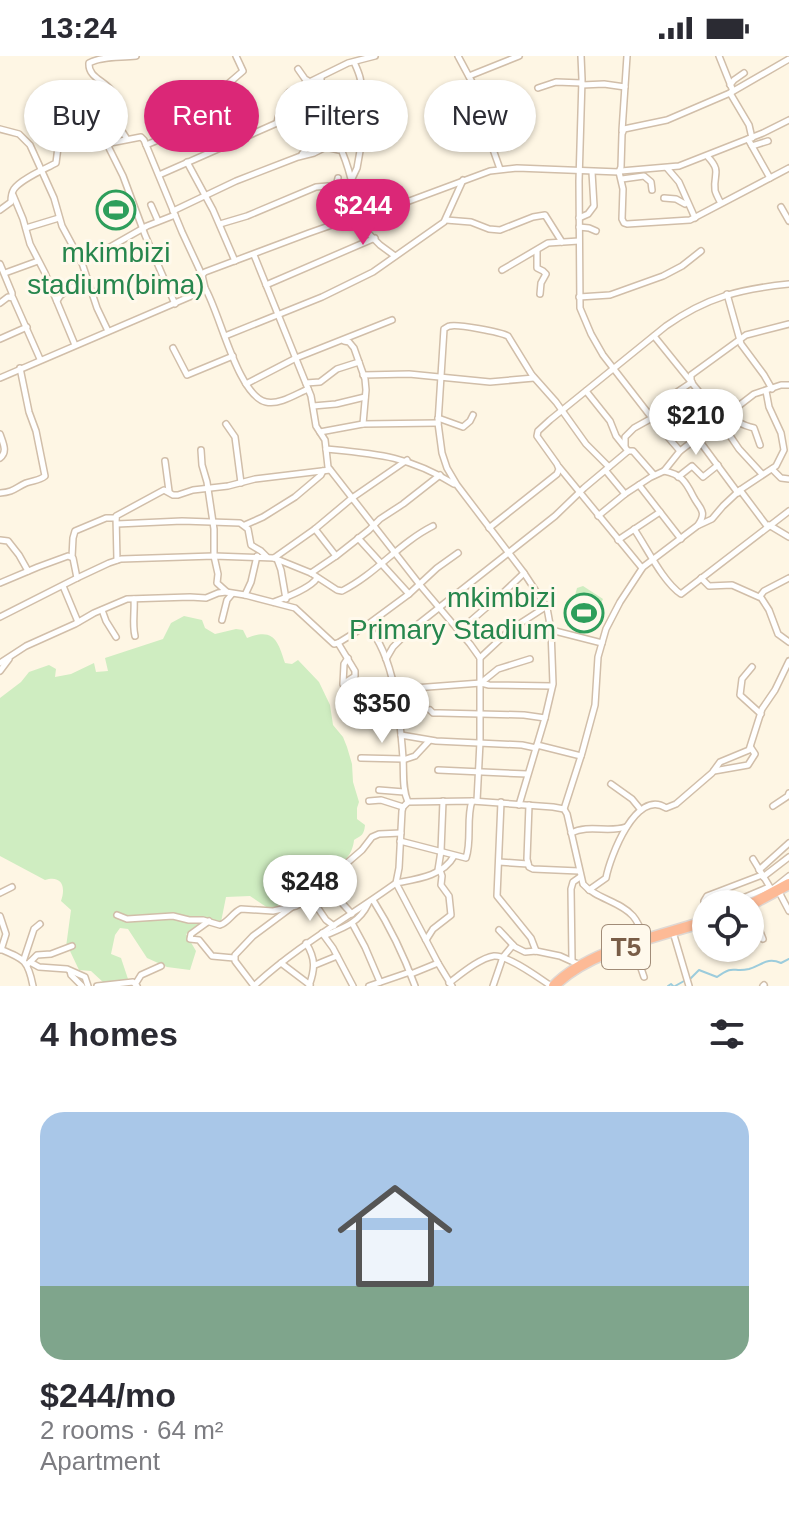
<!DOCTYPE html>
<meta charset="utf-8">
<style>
:root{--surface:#fff;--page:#f7f7f7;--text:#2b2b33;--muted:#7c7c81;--accent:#db2777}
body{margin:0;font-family:Arial,sans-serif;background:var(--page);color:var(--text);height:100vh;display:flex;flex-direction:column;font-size:30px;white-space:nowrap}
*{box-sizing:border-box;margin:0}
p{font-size:26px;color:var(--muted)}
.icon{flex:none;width:44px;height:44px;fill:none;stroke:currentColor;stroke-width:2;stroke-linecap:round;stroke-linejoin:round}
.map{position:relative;height:930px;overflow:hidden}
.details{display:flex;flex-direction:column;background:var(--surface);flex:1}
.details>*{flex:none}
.hud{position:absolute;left:24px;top:24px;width:742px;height:72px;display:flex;gap:16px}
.controls{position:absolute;left:692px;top:834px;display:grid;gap:16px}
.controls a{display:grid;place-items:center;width:72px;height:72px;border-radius:50%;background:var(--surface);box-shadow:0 2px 6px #0004;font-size:40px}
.price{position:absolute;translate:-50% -68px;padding:0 18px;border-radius:28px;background:#fff;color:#222;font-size:26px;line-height:52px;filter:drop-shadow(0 2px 4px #0008)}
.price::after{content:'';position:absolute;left:50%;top:48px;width:24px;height:18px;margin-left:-12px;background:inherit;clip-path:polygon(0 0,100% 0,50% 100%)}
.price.on{background:var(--accent);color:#fff}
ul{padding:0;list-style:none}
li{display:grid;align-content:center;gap:16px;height:424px;padding:0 40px}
li span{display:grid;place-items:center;height:248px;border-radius:24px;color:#555}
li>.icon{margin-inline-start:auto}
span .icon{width:144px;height:144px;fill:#fffc;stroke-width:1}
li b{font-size:34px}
h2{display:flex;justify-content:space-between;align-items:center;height:96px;padding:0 40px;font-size:34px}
.tag{padding:0 28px;border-radius:36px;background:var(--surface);box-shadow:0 2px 6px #0004;font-size:28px;line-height:72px}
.tag.on{background:var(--accent);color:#fff}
.status{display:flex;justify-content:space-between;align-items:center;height:56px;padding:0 40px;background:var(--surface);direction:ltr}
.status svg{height:22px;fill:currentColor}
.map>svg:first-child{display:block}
</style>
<div class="status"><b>13:24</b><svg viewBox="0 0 49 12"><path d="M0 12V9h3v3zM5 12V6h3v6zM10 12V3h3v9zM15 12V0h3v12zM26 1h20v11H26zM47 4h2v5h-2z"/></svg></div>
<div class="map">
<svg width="789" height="930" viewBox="0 0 789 930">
<rect width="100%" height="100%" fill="#fef6e4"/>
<!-- green -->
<g fill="#cfedc1">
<path d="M583,530L603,543L587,577L567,570L577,532Z"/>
<path d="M184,560L202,564L205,572L215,578L236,573L243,574L247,582C274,571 278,585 285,607L292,608L298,604L319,626L330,649L333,669L343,681L347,691L352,708L353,726L359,746L357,752V763L365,769C364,779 362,779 354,784C353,796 345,810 331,809L321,820L271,854L250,840L226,841L221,866L186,878L196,895L190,914L167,911L147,902L128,873L120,872L115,879L111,898L121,902L128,923L104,927L91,915L79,914L70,895L66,891L71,854L61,845C66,831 62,819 45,824L0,800V642L21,626L29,616L49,609L56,613L55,621L71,618L94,607L96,616L108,615L105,602L163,583L171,567Z"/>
</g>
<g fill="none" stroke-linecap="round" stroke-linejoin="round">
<!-- stream -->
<g stroke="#9cccdc" stroke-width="2">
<path d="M690,923L699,914L717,921C735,908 732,917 749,913C762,909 767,901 781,907L789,903"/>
<path d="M668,930L671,928L673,930"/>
<path d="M675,930L684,925"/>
</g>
<defs>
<g id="minor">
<path d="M458,0L473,28L485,71L500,113"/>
<path d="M581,0L582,23L579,125L580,252L591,278L603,299L655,366L680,395"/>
<path d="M719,0L733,35"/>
<path d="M298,13L305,23L310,26"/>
<path d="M469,20L519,0"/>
<path d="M321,21V53"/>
<path d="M582,29L604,28L625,31"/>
<path d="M730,29L734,24L744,17"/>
<path d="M538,32L556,26L582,27"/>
<path d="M730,37L749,69L752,82"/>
<path d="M103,46L110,38L111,34C103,24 88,21 89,7C102,0 121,2 136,0"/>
<path d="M92,51L103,46L127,83"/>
<path d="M319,55C334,75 345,99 351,123"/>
<path d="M58,59L79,88"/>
<path d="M302,64L319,79L330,92L339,94"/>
<path d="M277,67C278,60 285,41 289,36L348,7L375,0"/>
<path d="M0,73L19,78L30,89L54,142L62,170L82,207L97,252L108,275"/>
<path d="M622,75L627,0"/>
<path d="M748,83L770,122"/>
<path d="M107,88L123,120L145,179L175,248"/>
<path d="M146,89L231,54L232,49L229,27L243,15L236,0"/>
<path d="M752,90L768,85"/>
<path d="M302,98C312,88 313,74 310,60"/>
<path d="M708,101C722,116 713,118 715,134C715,136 720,146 721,147"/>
<path d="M187,106L213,154L235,205"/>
<path d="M667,112L679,126L695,162"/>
<path d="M621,115L679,110L763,77L789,64"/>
<path d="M619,116L623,133L622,163L624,167L627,168L690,164L789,112"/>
<path d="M159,119L277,67C307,65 331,46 359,36C364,27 358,15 354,6"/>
<path d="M622,123L644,120L651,126L652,134"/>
<path d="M335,135L338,122"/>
<path d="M13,139L23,163L30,188L45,217L75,289"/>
<path d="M664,142L676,143L685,148"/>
<path d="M340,148L357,112L360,95L362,68L360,35"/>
<path d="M151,149L158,165"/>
<path d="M781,151L789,165"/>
<path d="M0,154L11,146C11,143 12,136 14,133C21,123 45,113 56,107L58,91L100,89L141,81L144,84L182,176L202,219"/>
<path d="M173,155L236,125L298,101L314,97L328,90"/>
<path d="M579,162L588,158L594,150L592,116"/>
<path d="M446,164L471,166L489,173L500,174L533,161L545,159L562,186"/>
<path d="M220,168L247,160L316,131L328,130L335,135L346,164L369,178L380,189L395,200"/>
<path d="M579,171L589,172L596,175"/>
<path d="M26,172L59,162"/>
<path d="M537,195V212L543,215L546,218L541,227L540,238"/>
<path d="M254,199L311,340L316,370L325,384L328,411L420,529L470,588L480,602V686L477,745"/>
<path d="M82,207L147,170L175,159"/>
<path d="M0,208L12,237V241"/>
<path d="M502,214L548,187L579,185"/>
<path d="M5,217L38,205"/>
<path d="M266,229L375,182"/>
<path d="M205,232C220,257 238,340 266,346C280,349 296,338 308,333"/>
<path d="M727,238L741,288L764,319L772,333"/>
<path d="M579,241L610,239L663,220L682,210L701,195"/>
<path d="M57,245C63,233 76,231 87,223"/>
<path d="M0,247L8,241L13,242L40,303"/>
<path d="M225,280L322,241L373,216L444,166L463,124"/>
<path d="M654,280L721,363"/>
<path d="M0,283L27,271"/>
<path d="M344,285L349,286L354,292L365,323L366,334L363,368"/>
<path d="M173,292L187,319L233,300"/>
<path d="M363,319L409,318L490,326L534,322"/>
<path d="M0,322L203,235L205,232L202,219L205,216L309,177L346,164L377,157L490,115L517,112L619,116L621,111L622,78L624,73L667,64L730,37L789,3"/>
<path d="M691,325V319L746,279L789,268"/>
<path d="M306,327L320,326L337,313L359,306"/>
<path d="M246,328L296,302L392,264"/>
<path d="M586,335L610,365L616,380L628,395"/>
<path d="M677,336L692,326"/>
<path d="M313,350L336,348L365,341"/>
<path d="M731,357C738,367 742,369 754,372L760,389"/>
<path d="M438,362L463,371L470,365L473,359"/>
<path d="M720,365L739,393L762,418"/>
<path d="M226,368L235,381L241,427"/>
<path d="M320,376L363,368L438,367"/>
<path d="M0,378C3,387 8,396 0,402"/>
<path d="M698,383L738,437"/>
<path d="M625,390V381L634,372L652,362"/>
<path d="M326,393C378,398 408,400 454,428"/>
<path d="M201,394L202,409L207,426L214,473V500L218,518L217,527L227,536"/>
<path d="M165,405L169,435"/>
<path d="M559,411L642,512"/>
<path d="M772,413L781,422L789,423"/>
<path d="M606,415L625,438"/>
<path d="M664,415C681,418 686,426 693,440C699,452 708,455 698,469"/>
<path d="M678,421L692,410L703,421L718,409"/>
<path d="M639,429L681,483"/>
<path d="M740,434L767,470"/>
<path d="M0,437C14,436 15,432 26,427C34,424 39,425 45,420L36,375L29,356L20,312"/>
<path d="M598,460L625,438L651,421L664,415L680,395L754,338L781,329H789"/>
<path d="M117,468L182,465L240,467L248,473L251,489L261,495L267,501"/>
<path d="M245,469L263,461L295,441L321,419L323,415"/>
<path d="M769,469L789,481"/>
<path d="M489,472L557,418L559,413L557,408L537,380L538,375L550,364L666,270C707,241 740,233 789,228"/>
<path d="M315,473L336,500"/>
<path d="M634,473C647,492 663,526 681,538L789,455"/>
<path d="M358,482L409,538"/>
<path d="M0,484L8,485L19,499L28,515"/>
<path d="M618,484L660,456"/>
<path d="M72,501L73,482L75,475L106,462H116"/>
<path d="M274,502L315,473L352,442L407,404"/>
<path d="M277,503L281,514L286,543"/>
<path d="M117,504L116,460L164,434L173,439H178L193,434L228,430L255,423L330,414"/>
<path d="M311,517L336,500L369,474L380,463L403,448L440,419"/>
<path d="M701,522L709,530L732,529L759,541"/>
<path d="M789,522L764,535L760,540L769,554L778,578L789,586"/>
<path d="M0,527L38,511L68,500L73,502L77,522"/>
<path d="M63,530L78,566"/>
<path d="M245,539L251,526L257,500"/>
<path d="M134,543C135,555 132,568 135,580"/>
<path d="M274,546C287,541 311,532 317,522"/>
<path d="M102,554L106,565L116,581"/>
<path d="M0,561L77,522L109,507L121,503L214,500L274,502L311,517L337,534L342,535C376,518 399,487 433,470"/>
<path d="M222,564L227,544L232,538"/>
<path d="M367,569C395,601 400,661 403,702C404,717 402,733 408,746"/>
<path d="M551,574L602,587"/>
<path d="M459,575L503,537L524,517"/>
<path d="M338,587L355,615V620L344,627V630L359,653L371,664H399"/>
<path d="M480,602L510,574L547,550"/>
<path d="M386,603L393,591L407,577L555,460L584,432L628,395H633L654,419"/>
<path d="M0,607L26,590L75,568L94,557L127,543L190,541L206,542L218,537L226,536L245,539L295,552L334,588L338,587L367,569L409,538L437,512L458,497"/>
<path d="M752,611L742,623L740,639L761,658"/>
<path d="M0,615L9,603"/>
<path d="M482,626L498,613L530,603"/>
<path d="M343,628L344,608L348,602"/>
<path d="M397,640L404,634L414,632L481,627L489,629L552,630"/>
<path d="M430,654L433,657H440L524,659L545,662"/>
<path d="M401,679L436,685L522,689L536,692"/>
<path d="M537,689L581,700"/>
<path d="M361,702L403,703"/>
<path d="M403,704L415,700L429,685"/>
<path d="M438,714L527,718"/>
<path d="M714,715L748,709L755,698L751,692"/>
<path d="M611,728L632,743L641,754"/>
<path d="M379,734L404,736"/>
<path d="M369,745L381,744L403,751"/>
<path d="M501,746L497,840L531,882L536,895"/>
<path d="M519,749L545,662L553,628L551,574L547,552L524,517L457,429L447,412L442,397L438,367L444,273C446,272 448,270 450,270C458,268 500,276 508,280L532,319L556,346L586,388L609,411"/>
<path d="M529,749L527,803L529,811L533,813L579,815"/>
<path d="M773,750L788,740L789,737"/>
<path d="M564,753L582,697L595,649L598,601L606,573L620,546L643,511L697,470L712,463L723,450L740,434L776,410L784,394L781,377L769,351L766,335"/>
<path d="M571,777C589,768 608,777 626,771"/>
<path d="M400,785L466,802C472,784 466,763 472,745"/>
<path d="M753,803L771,833"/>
<path d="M499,806L528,808"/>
<path d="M438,814L441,795L443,745"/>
<path d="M759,814L789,787"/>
<path d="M763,821L789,801"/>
<path d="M774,832L789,820"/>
<path d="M589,834L606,822C610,801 636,732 666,752L676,748L712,717L720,706L749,694L762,653L775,634L789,605"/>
<path d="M779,836L789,855"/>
<path d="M0,837L12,831"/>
<path d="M311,842L326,864L334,870"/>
<path d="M373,844C390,871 404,900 415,930"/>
<path d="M341,846L352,858"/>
<path d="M729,848L769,831"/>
<path d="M292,851L253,880L235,899V905L254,930C297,890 349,861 396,827L399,812L402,755L403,751L408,746L472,745L553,751L564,753L567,758L583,828C596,843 620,845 633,860C639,867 642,876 645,884"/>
<path d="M706,856L704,845L707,840L762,819"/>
<path d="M750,857L755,863L763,883"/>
<path d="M117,859L127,863L173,860L189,864H203L220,869C229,866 232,857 241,853L273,855L296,850L311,842L332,827L347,807L362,794L372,781L379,778L401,777"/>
<path d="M0,860L6,878L1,894"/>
<path d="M209,865L191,878L190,883L199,884L212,900L234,902"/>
<path d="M352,867L365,891L380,926"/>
<path d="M499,874L515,891L525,896L536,895L560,900L580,909"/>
<path d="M673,876L689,930"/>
<path d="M322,877L333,892L353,930"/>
<path d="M326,879C343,872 359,867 368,848"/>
<path d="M426,884L433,873L451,859L449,840L441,829L442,820L440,814"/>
<path d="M306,887C316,903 315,913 309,930"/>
<path d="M633,889L644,921"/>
<path d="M0,893C24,903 28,904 33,930"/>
<path d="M24,903L34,873L40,868"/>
<path d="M572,904L571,833L573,826L580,821"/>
<path d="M30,906L39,911L67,913L85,921L88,930"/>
<path d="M281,907L310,929"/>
<path d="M28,908L37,899L51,898L72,890"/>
<path d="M315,909L337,900"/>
<path d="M70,915L71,919L82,930"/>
<path d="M411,918L438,907"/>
<path d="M136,927L141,919L161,910"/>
<path d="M449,927C461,918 480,902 494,900C508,899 539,922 551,930"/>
<path d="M97,930L133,926L137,930"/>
<path d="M369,930L410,916"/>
<path d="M452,930L438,907L396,827C417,823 443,820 454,800"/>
<path d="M493,930L503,901L513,889"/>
<path d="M763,930L764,929"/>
</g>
<g id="highway">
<path d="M750,849L789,828"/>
<path d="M554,930C589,894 658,881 706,865"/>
</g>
</defs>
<!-- minor casing -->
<use href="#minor" stroke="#d1bea9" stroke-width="8"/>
<!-- highway casing -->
<use href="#highway" stroke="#dfd8d3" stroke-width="13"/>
<!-- minor -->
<use href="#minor" stroke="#fff" stroke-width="5"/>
<!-- highway -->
<use href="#highway" stroke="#fdba96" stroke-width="10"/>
</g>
<!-- icons -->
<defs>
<symbol id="stadium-ring" viewBox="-11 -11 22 22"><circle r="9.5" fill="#fff9ec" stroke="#2e9e5b" stroke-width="1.5"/><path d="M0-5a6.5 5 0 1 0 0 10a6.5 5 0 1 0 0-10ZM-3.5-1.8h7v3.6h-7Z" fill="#2e9e5b"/></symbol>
</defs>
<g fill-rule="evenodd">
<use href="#stadium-ring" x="94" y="132" width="44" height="44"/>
<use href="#stadium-ring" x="562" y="535" width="44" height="44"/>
</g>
<g text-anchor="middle" stroke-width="6" stroke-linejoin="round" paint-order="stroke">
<!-- shield labels -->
<rect fill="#fff9ec" stroke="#a18c78" stroke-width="2" x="602" y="869" width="48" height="44" rx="6"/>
<g font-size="26" font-weight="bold" fill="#795d47">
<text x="626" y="900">T5</text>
</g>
<!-- leisure labels -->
<g font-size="28" fill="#27864d" stroke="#fff9ec">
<text x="116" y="206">mkimbizi<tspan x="116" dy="32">stadium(bima)</tspan></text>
<text x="556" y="551" text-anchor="end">mkimbizi<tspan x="556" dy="32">Primary Stadium</tspan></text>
</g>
</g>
</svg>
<div class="controls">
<a><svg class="icon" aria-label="locate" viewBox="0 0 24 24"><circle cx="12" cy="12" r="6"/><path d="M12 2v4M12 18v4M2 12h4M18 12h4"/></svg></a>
</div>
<b class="price on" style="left:363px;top:191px">$244</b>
<b class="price" style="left:696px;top:401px">$210</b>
<b class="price" style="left:382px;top:689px">$350</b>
<b class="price" style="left:310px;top:867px">$248</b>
<div class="hud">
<a class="tag">Buy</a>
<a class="tag on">Rent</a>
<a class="tag">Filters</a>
<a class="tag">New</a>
</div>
</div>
<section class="details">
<h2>4 homes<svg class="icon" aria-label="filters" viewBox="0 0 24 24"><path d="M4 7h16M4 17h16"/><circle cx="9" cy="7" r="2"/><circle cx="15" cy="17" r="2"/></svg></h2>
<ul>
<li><span style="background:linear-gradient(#a9c7e8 70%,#7fa58c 0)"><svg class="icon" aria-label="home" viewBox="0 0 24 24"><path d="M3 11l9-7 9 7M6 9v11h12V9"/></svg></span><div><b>$244/mo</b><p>2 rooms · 64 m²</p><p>Apartment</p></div></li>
</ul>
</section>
